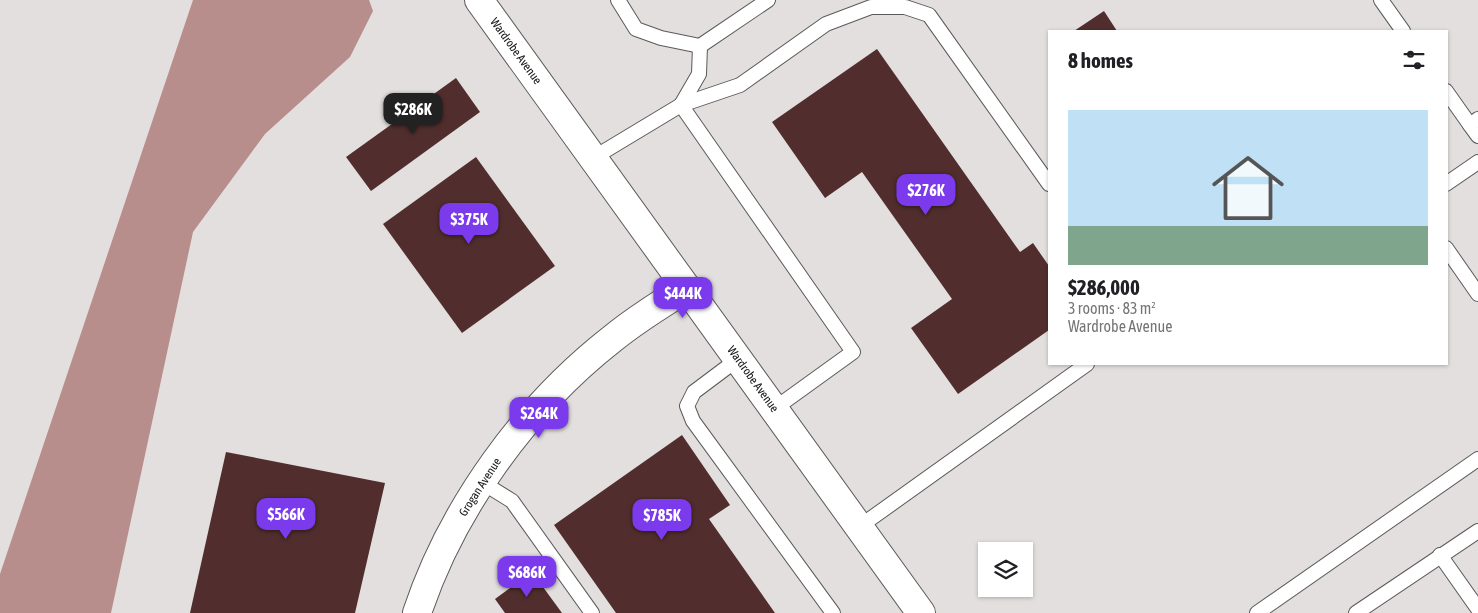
<!DOCTYPE html>
<meta charset="utf-8">
<style>
:root{--surface:#fff;--page:#f2f2f2;--text:#202124;--muted:#757577;--accent:#7c3aed}
body{margin:0;font-family:"Asap Condensed",sans-serif;background:var(--page);color:var(--text);height:100vh;display:flex;flex-direction:column;font-size:19px;white-space:nowrap}
*{box-sizing:border-box;margin:0}
p{font-size:16px;color:var(--muted)}
.icon{flex:none;width:28px;height:28px;fill:none;stroke:currentColor;stroke-width:2;stroke-linecap:round;stroke-linejoin:round}
.map{position:relative;flex:1;overflow:hidden}
.drawer{position:absolute;left:1048px;top:30px;width:400px;height:335px;display:flex;flex-direction:column;background:var(--surface);border-radius:0px;box-shadow:0 1px 4px #0004}
.drawer>*{flex:none}
.fabs{position:absolute;left:978px;top:542px;display:grid;gap:10px}
.fabs a{display:grid;place-items:center;width:55px;height:55px;border-radius:0px;background:var(--surface);box-shadow:0 1px 4px #0004;font-size:25px}
.price{position:absolute;translate:-50% -42px;padding:0 11px;border-radius:10px;background:var(--accent);color:#fff;font-size:16px;line-height:32px;filter:drop-shadow(0 1px 2px #0008)}
.price::after{content:'';position:absolute;left:50%;top:30px;width:15px;height:11px;margin-left:-8px;background:inherit;clip-path:polygon(0 0,100% 0,50% 100%)}
.price.current{background:#222;color:#fff}
ul{padding:0;list-style:none}
li{display:grid;align-content:center;gap:10px;height:265px;padding:0 20px}
li span{display:grid;place-items:center;height:155px;border-radius:0px;color:#555}
li>.icon{margin-inline-start:auto}
span .icon{width:90px;height:90px;fill:#fffc;stroke-width:1}
li b{font-size:21px}
h2{display:flex;justify-content:space-between;align-items:center;height:60px;padding:0 20px;font-size:21px}
.map>svg:first-child{display:block}
</style>
<div class="map">
<svg width="1478" height="613" viewBox="0 0 1478 613">
<rect width="100%" height="100%" fill="#e3dfdf"/>
<!-- water -->
<path fill="#b88e8c" d="M193,0H369L373,11L350,57L265,134L193,232L111,613H0V574Z"/>
<!-- building -->
<g fill="#512e2d">
<path d="M1104,11L1117,31H1074Z"/>
<path d="M877,49L1020,252L1033,243L1049,266V330L958,394L911,328L952,299L862,172L825,198L772,122Z"/>
<path d="M456,78L480,112L371,191L346,157Z"/>
<path d="M476,157L555,266L462,333L383,224Z"/>
<path d="M682,435L730,505L709,519L775,613H616L554,525Z"/>
<path d="M226,452L385,483L355,613H190Z"/>
<path d="M532,572L562,613H505L495,599Z"/>
</g>
<g fill="none" stroke-linecap="round" stroke-linejoin="round">
<defs>
<g id="lane">
<path d="M618,0L636,29L661,38L700,46L768,0"/>
<path d="M1381,0L1403,31"/>
<path d="M1446,91L1470,125"/>
<path d="M681,105L740,85L826,24L871,7H905L929,15L1049,184"/>
<path d="M681,105L699,74L700,46"/>
<path d="M1478,119L1470,125L1478,136"/>
<path d="M593,158L681,105L853,352L774,409"/>
<path d="M1446,184L1478,162"/>
<path d="M1446,248L1478,294"/>
<path d="M738,359L694,392L687,406L693,421L833,613"/>
<path d="M483,483L512,501L592,613"/>
<path d="M859,527L1087,364"/>
<path d="M1440,555L1478,609"/>
<path d="M1257,613L1478,459"/>
<path d="M1356,613L1478,531"/>
</g>
<g id="street">
<path d="M479,0L921,613"/>
<path d="M417,613C452,508 525,407 612,339C635,320 661,304 687,288"/>
</g>
</defs>
<!-- lane casing -->
<use href="#lane" stroke="#5c5959" stroke-width="16"/>
<!-- street casing -->
<use href="#street" stroke="#5c5959" stroke-width="30"/>
<!-- lane -->
<use href="#lane" stroke="#fff" stroke-width="14"/>
<!-- street -->
<use href="#street" stroke="#fff" stroke-width="28"/>
</g>
<g text-anchor="middle" stroke-width="5" stroke-linejoin="round" paint-order="stroke">
<!-- street labels -->
<g font-size="12" fill="#161414" stroke="#fff">
<text transform="translate(516 51) rotate(54)" y="4">Wardrobe Avenue</text>
<text transform="translate(753 379) rotate(54)" y="4">Wardrobe Avenue</text>
<text transform="translate(480 487) rotate(-57)" y="4">Grogan Avenue</text>
</g>
</g>
</svg>
<div class="fabs">
<a><svg class="icon" aria-label="layers" viewBox="0 0 24 24"><path d="M12 4l9 5-9 5-9-5zM3 14l9 5 9-5"/></svg></a>
</div>
<b class="price current" style="left:413px;top:135px">$286K</b>
<b class="price" style="left:926px;top:216px">$276K</b>
<b class="price" style="left:469px;top:245px">$375K</b>
<b class="price" style="left:683px;top:319px">$444K</b>
<b class="price" style="left:539px;top:439px">$264K</b>
<b class="price" style="left:286px;top:540px">$566K</b>
<b class="price" style="left:662px;top:541px">$785K</b>
<b class="price" style="left:527px;top:598px">$686K</b>
<section class="drawer">
<h2>8 homes<svg class="icon" aria-label="filters" viewBox="0 0 24 24"><path d="M4 7h16M4 17h16"/><circle cx="9" cy="7" r="2"/><circle cx="15" cy="17" r="2"/></svg></h2>
<ul>
<li><span style="background:linear-gradient(#bfe0f5 75%,#7fa58c 0)"><svg class="icon" aria-label="home" viewBox="0 0 24 24"><path d="M3 11l9-7 9 7M6 9v11h12V9"/></svg></span><div><b>$286,000</b><p>3 rooms · 83 m²</p><p>Wardrobe Avenue</p></div></li>
</ul>
</section>
</div>
